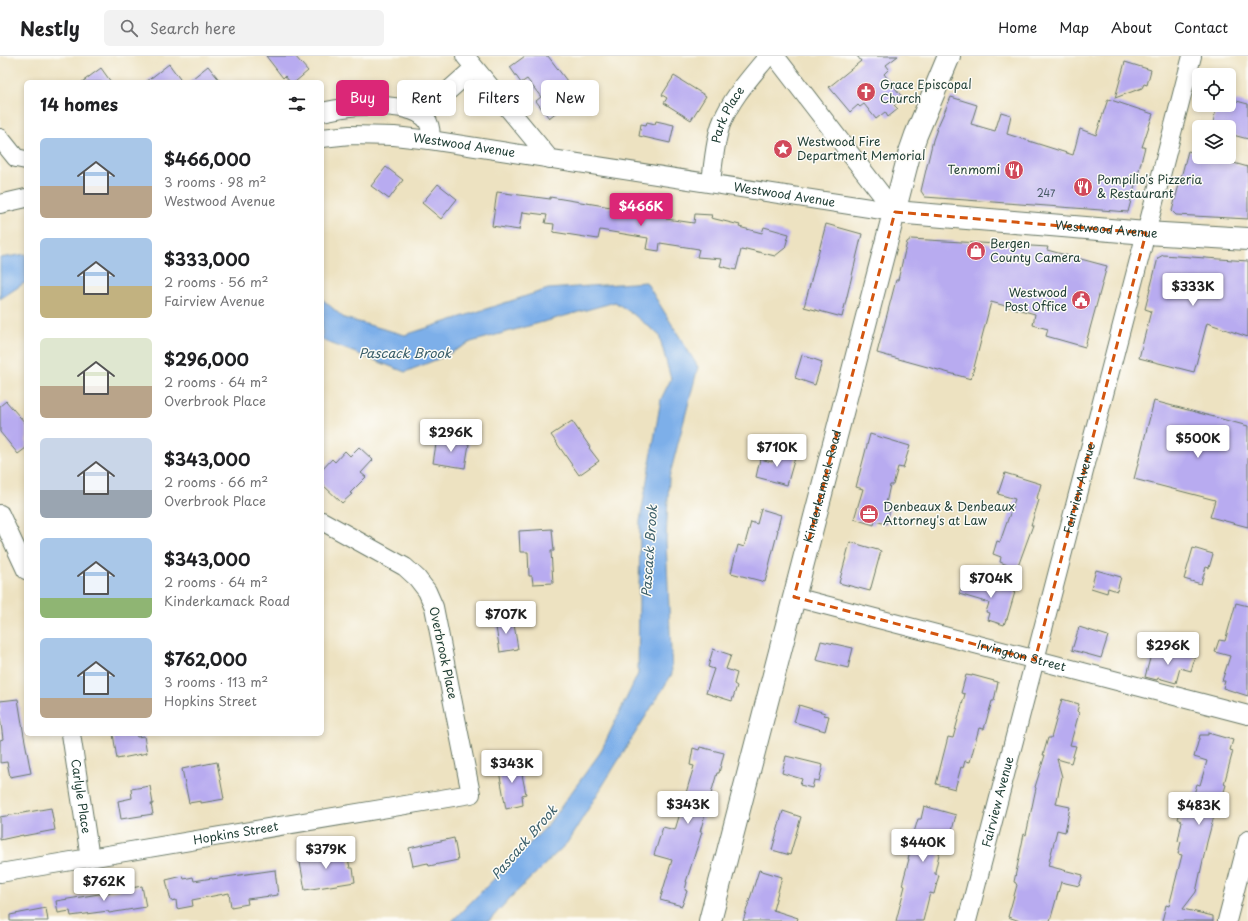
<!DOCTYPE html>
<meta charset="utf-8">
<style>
:root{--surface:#fff;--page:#f2f2f2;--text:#202124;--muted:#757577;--line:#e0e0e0;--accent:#db2777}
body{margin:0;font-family:"Playpen Sans",sans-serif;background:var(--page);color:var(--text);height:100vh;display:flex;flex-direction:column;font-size:15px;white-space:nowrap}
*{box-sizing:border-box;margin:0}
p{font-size:13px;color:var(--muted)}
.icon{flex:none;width:22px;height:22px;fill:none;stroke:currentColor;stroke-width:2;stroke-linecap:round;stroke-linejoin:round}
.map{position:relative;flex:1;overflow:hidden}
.side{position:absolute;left:24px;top:24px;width:300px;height:656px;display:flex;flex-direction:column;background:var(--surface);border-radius:6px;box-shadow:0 2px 6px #0003}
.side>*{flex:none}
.guide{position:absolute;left:336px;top:24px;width:380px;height:36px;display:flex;gap:8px}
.tools{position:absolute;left:1192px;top:12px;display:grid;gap:8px}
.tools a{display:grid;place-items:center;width:44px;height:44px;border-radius:6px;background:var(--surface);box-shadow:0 2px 6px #0003;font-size:20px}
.price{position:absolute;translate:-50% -34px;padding:0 9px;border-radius:4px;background:#fff;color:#222;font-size:13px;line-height:26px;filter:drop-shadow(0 1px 2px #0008)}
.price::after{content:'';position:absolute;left:50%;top:24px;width:12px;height:9px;margin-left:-6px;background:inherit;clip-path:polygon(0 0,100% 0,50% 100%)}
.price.active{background:var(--accent);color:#fff}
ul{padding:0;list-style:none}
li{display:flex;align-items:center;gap:12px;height:100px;padding:0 16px}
li span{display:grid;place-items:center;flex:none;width:112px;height:80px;border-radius:6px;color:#555}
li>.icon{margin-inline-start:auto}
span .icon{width:48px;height:48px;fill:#fffc;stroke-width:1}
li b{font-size:17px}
h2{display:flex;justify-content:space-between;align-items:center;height:48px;padding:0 16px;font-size:17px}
.tag{padding:0 14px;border-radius:6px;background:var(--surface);box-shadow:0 2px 6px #0003;font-size:14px;line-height:36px}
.tag.active{background:var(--accent);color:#fff}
header{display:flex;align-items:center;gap:24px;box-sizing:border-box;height:56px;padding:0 20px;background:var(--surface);border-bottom:1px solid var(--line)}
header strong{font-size:19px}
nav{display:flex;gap:22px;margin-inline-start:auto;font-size:14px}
.search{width:280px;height:36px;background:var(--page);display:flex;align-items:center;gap:10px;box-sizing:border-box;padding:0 14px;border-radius:6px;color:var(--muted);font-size:15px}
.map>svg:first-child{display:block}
</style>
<header>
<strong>Nestly</strong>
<div class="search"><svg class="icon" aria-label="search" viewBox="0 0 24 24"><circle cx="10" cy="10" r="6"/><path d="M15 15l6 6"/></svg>Search here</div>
<nav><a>Home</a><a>Map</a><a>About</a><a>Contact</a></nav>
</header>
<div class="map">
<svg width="1248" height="865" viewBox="0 0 1248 865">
<rect width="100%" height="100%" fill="#fdfcf7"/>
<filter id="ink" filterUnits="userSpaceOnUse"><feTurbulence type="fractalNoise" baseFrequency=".025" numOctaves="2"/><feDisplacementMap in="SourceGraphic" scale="8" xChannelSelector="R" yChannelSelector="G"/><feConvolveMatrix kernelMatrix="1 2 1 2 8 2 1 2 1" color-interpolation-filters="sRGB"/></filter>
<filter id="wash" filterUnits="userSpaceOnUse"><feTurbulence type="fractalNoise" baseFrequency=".012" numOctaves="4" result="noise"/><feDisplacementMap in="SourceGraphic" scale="16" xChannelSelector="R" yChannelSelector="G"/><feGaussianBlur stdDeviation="0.9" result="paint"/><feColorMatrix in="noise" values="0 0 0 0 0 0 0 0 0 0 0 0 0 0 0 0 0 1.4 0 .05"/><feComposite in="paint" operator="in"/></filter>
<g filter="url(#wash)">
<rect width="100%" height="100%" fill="#ede2c1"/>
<!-- water -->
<g fill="#7dafe9" stroke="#4e768e">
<path d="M26,198V226L0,243V202Z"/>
<path d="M646,226L698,311L669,422L666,485L672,618L567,787L509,843L489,865H452L547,770L600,697L638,618L640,465L661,343L671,323L659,279L633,258L615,246L471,286L443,301L405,316L322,284V243L344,262L405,279L548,233Z"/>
</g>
<g id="blocks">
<!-- building -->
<g fill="#b8abf0">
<path d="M266,0H295L308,15L295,26H290L285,20L283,22Z"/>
<path d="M525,0H548L567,25L561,30L572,44L549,62L536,45L541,41L527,23L521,27L510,11Z"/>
<path d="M857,0H898L886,9L889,13L884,18L903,42L894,49L898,53L888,61L885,56L876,63L864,48L860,51L858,49L850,56L829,31L861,5Z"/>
<path d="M1125,6L1151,14L1147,29L1144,28L1142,32L1115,42Z"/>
<path d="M169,8L182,26H146Z"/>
<path d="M208,10L221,26H188Z"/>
<path d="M101,12L111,26H82Z"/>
<path d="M674,20L706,40L691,64L664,47L667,42L662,39Z"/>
<path d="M951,41L977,49L971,68L995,75L1001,56L1011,59L1007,78L1073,99L1080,73L1096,79L1108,43L1153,58L1142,91H1145L1128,156L925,141L921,135L933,84L938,70Z"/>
<path d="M1229,43L1248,48V83L1229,78V71H1212L1217,49H1229Z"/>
<path d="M656,65L674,69L670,87L639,80L641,68L646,69L647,66L655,68Z"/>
<path d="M1188,95L1199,98V101H1212L1248,111V163L1176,159L1172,155Z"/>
<path d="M386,111L403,124L389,143L371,130Z"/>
<path d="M438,128L457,143L441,163L422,147Z"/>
<path d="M497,136L550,143V141L623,153L624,147L642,150L641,157L665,160L666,163L694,167L695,158L712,159L711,162L740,169L739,171L762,177L764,171L789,178L785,192L775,200L746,193V195L741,194L736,214L720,210L722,203L697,201L699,193L660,187L659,195L646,193L648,182L600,174L598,183L553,176L554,168L545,167L547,159L522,156L519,174L492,170Z"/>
<path d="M826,168L862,178L842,261L804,251Z"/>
<path d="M911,183L1048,191L1047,194L1107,210L1085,291L1046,280L1048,273L1033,269L1035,258L991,246L971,323L877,297L896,224H898L907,186Z"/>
<path d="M1163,199L1248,205V281L1207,267L1194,316L1139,302L1151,255L1145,253L1158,202Z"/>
<path d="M802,299L822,306L815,329L795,322Z"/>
<path d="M6,345L26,368V392L18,398L0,376V350Z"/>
<path d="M1154,345L1248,370V471L1210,461L1215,444L1134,423Z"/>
<path d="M572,365L590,391L589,392L599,405L579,419L551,379Z"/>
<path d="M870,378L910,390L903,412L898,411L893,429H890L885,452L890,454L886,468L875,465L874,469L854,463L863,433L856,431Z"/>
<path d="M437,382L469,388L465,412L433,407Z"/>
<path d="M359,391L373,404L361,417L366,421L350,437L352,438L342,447L322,428V414L332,403L335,406L345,395L350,400Z"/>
<path d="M776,393L796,398L787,429L756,421L760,403L772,406Z"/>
<path d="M1005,417L1041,428L1037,442L1039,444L1031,469H1033L1017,513L1000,506L1001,501L993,498L997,485L1000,486L1015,443L998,438Z"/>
<path d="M761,453L781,459L777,474H778L765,526L731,517L738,489L744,491L751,466L757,468Z"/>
<path d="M552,473L554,495H551L553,527L533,528L532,520H529L528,496H520L519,475Z"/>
<path d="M850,486L881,495L870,535L839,527Z"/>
<path d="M1193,492L1213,498L1209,512L1206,511L1201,528L1184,523Z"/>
<path d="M1096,514L1121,521L1117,535L1108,532L1107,537L1091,532Z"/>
<path d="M964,523L993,532L1001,533L1003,526L1015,530L1013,536H1015L1007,563H1006L1004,569L988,564L990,557L986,556L989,547L959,538Z"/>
<path d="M1236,547L1248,550V640L1223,632L1225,625H1222L1230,600L1215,596L1219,584L1225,585Z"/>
<path d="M513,562L518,593L500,596L495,565Z"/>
<path d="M1079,571L1108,580L1101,602L1072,594Z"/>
<path d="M821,585L853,592L848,612L816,604Z"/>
<path d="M713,593L731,599L726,613L737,617L734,628L737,630L732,645L706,637L714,613L708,611Z"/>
<path d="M1167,594L1195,601L1191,615L1180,612L1176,627L1158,622L1157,624L1145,621L1152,595L1166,599Z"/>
<path d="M966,619L972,620V619L998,626L994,645H992L984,673L979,672L970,706L965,705L963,712L961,711L955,733L936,728L948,681L953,682L965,638L961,637Z"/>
<path d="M18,643L24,680L31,717L10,721L7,706L0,707V684L3,683L0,661V645Z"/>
<path d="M1062,643L1079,648L1077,655L1079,657L1070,689L1076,690L1071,707L1057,703L1062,721L1056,748L1070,751L1065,776L1057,774L1048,810L1083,819L1079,830L1061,826L1050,865H1020L1008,861L1017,829L1016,828V827L1014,826L1024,778L1026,779L1036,732L1035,731L1045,699H1043L1048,682H1051Z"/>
<path d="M799,649L825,657L824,659L829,660L825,675L794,666Z"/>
<path d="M1208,677L1233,684L1230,694L1233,695L1224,728L1226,729L1221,746L1218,745L1207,786L1196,836L1183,853L1213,860V865H1162L1166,849L1169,850L1182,799L1178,798L1181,786L1178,785L1182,765L1178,763L1183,745L1191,748L1197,728L1200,729L1207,705L1194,701L1200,679H1208Z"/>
<path d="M113,678H136L137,681L144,680L147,697L117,703Z"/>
<path d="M700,691L724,697L719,717H717L700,776H702L686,826H687L685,834L687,835L682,850L660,844L672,804L654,799L663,771L675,774L694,710L690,709L693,692L699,694Z"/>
<path d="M786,700L823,709L819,725L814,724L812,732L800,729L802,723L782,717Z"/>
<path d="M519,704L526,738L522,739L523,749L506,753L499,715H502L501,708Z"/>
<path d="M217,706L224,743L201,747V745L189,747L182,713Z"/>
<path d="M150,730L153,748H151L153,758L121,763L118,745L132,742L131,733Z"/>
<path d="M924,750L956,759L951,778L944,776L935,816V818L939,819L934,838L930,837L923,865H896L905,830L902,829L909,803H908L910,795L903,794L906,782L912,783L918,763H921Z"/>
<path d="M51,752L55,774L23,780V779L0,784V761Z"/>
<path d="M783,755L801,761L790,799L772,794Z"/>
<path d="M454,782L458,804L429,810L428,807L413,810L409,792Z"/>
<path d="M346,793L350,812H353L355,826L305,834L299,801Z"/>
<path d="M275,814L278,839L247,843L248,848L231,851L229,837L192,844L193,850L177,853L176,844L171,845L166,824L183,820L184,823L193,821L194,825L212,822V823Z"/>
<path d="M759,814L782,821L773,854L798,862L797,865H743Z"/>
<path d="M142,830L146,851L109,857L108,855L71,860L70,855L58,857L56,845L105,837Z"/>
<path d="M46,852L48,865H10V859Z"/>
</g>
</g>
</g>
<g filter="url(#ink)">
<use href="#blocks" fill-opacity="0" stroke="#677765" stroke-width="1"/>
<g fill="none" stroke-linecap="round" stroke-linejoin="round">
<defs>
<g id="minor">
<path d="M465,0L550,103"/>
<path d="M775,0L895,156"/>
<path d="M322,56C336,53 351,50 365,50C381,49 419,50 428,66C431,72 431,78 430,84"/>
<path d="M421,59L474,12"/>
<path d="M0,82L16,102L26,104"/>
<path id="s1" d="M322,82L350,79L394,80L430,84L895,156"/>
<path id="s2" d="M711,127C713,110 715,82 722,66C732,41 751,21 768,0"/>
<path d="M0,148L26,142"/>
<path d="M0,458L26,514"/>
<path id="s3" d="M794,541L1248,659"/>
<path id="s4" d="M71,678L90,802"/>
<path id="s5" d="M0,817L471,738L434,551L427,535L417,522L405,511L322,465"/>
<path id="s6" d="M967,865L1192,0"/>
<path d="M1227,865L1248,784"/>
</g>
<g id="major">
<path id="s7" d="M895,156L1146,177L1248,183"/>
<path id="s8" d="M710,865L909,99L916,79L949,0"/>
</g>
</defs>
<!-- minor casing -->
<use href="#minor" stroke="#677765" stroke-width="20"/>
<!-- major casing -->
<use href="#major" stroke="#677765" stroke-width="24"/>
<!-- minor -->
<use href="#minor" stroke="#fff" stroke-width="18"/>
<!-- major -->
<use href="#major" stroke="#fff" stroke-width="22"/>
</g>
</g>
<!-- marked area -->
<path fill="none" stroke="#d45610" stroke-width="3" stroke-dasharray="8 5" stroke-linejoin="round" d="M895,156L1146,177L1035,604L794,541Z"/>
<!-- icons -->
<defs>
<symbol id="church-disc" viewBox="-11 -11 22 22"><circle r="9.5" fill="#d1495b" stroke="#fdfcf7"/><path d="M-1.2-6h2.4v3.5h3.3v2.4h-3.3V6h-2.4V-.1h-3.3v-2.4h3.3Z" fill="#fff"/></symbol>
<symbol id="sight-disc" viewBox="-11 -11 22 22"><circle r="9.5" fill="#d1495b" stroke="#fdfcf7"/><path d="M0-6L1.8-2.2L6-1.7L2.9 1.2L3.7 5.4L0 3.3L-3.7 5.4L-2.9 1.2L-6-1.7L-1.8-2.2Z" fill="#fff"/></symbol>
<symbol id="restaurant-disc" viewBox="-11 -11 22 22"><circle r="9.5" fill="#d1495b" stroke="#fdfcf7"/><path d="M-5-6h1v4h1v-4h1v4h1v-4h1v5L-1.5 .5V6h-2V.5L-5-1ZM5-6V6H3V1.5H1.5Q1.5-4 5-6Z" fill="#fff"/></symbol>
<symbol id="shop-disc" viewBox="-11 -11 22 22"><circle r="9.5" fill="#d1495b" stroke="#fdfcf7"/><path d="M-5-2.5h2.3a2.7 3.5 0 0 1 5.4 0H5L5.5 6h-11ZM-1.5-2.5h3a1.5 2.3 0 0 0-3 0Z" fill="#fff"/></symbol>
<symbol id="civic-disc" viewBox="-11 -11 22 22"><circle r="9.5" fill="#d1495b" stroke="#fdfcf7"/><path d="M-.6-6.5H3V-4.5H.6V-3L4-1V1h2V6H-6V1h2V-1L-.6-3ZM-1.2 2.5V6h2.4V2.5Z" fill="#fff"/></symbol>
<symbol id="office-disc" viewBox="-11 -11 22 22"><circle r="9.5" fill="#d1495b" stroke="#fdfcf7"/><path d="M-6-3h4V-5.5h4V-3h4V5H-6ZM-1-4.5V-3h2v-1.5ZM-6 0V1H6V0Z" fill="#fff"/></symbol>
</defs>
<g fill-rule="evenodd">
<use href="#church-disc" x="855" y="25" width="22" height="22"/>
<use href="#sight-disc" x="772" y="82" width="22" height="22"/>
<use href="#restaurant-disc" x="1003" y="103" width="22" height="22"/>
<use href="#restaurant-disc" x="1072" y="120" width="22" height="22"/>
<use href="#shop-disc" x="965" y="184" width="22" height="22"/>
<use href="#civic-disc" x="1070" y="233" width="22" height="22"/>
<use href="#office-disc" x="858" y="447" width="22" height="22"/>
</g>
<g text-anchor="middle" stroke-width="3" stroke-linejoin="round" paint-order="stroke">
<!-- number labels -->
<g font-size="10" fill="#455863">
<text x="1046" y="141">247</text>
</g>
<!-- poi labels -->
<g font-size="12" fill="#1f3d34" stroke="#fdfcf7" text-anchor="start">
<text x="880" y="33">Grace Episcopal<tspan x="880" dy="14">Church</tspan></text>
<text x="797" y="90">Westwood Fire<tspan x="797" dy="14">Department Memorial</tspan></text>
<text x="1000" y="118" text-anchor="end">Tenmomi</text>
<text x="1097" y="128">Pompilio's Pizzeria<tspan x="1097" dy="14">&amp; Restaurant</tspan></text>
<text x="990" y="192">Bergen<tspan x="990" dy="14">County Camera</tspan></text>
<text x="1067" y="241" text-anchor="end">Westwood<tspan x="1067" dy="14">Post Office</tspan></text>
<text x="883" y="455">Denbeaux &amp; Denbeaux<tspan x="883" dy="14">Attorney's at Law</tspan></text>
</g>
<!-- street labels -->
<g font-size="12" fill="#1f3d34" stroke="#fdfcf7">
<text dy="4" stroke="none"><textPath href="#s2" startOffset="71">Park Place</textPath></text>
<text dy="4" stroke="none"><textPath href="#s1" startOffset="143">Westwood Avenue</textPath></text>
<text dy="4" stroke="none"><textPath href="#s1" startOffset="467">Westwood Avenue</textPath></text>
<text dy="4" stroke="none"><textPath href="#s7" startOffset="212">Westwood Avenue</textPath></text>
<text dy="4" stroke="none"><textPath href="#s8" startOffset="449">Kinderkamack Road</textPath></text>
<text dy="4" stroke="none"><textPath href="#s6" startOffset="447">Fairview Avenue</textPath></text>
<text transform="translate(443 597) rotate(78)" y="4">Overbrook Place</text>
<text dy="4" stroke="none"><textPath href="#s3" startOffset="235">Irvington Street</textPath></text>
<text dy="4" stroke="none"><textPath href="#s4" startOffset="63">Carlyle Place</textPath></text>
<text dy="4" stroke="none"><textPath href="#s6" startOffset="123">Fairview Avenue</textPath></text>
<text dy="4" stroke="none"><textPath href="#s5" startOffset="239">Hopkins Street</textPath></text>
</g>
<!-- water labels -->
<g font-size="13" font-style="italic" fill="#3b5f6a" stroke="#fdfcf7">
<text x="405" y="302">Pascack Brook</text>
<text transform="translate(649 495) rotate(-86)" y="5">Pascack Brook</text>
<text transform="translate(524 786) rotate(-49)" y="5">Pascack Brook</text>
</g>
</g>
</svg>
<div class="tools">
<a><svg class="icon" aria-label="locate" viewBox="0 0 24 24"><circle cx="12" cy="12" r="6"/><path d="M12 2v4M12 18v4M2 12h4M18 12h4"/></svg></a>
<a><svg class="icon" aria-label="layers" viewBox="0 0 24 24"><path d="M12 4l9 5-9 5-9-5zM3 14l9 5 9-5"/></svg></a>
</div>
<b class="price active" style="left:641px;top:171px">$466K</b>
<b class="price" style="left:1193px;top:251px">$333K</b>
<b class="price" style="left:451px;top:397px">$296K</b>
<b class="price" style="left:1198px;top:403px">$500K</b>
<b class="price" style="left:777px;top:412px">$710K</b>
<b class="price" style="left:991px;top:543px">$704K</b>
<b class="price" style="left:506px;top:579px">$707K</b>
<b class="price" style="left:1168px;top:610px">$296K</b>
<b class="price" style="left:512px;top:728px">$343K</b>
<b class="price" style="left:688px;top:769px">$343K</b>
<b class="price" style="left:1199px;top:770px">$483K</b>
<b class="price" style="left:923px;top:807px">$440K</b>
<b class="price" style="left:326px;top:814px">$379K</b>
<b class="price" style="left:104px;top:846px">$762K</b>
<div class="guide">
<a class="tag active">Buy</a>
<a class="tag">Rent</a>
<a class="tag">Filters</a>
<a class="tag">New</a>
</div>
<section class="side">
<h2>14 homes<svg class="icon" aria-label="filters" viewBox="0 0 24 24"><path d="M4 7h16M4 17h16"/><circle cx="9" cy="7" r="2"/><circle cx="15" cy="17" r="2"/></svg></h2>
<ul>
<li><span style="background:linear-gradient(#a9c7e8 60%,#b9a48a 0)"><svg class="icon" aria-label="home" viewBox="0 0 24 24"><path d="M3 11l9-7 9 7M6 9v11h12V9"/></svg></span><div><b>$466,000</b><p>3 rooms · 98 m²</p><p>Westwood Avenue</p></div></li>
<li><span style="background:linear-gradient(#a9c7e8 60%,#c2b280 0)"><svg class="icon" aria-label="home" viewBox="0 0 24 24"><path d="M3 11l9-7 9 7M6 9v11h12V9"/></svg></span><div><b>$333,000</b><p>2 rooms · 56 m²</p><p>Fairview Avenue</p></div></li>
<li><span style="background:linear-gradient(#dfe7d0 60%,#b9a48a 0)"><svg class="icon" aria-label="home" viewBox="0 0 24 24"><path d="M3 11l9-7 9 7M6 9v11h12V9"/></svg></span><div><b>$296,000</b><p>2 rooms · 64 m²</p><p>Overbrook Place</p></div></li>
<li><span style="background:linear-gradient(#c9d6e8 65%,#9aa5b1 0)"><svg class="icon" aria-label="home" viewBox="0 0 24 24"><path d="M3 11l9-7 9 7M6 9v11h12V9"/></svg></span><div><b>$343,000</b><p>2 rooms · 66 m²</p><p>Overbrook Place</p></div></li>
<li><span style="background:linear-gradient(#a9c7e8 75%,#8fb573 0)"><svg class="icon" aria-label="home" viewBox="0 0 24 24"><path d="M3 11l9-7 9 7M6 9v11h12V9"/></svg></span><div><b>$343,000</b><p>2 rooms · 64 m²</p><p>Kinderkamack Road</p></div></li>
<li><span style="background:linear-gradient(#a9c7e8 75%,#b9a48a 0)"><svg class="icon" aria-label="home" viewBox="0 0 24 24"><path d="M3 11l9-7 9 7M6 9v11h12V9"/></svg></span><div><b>$762,000</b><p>3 rooms · 113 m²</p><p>Hopkins Street</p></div></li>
</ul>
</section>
</div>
